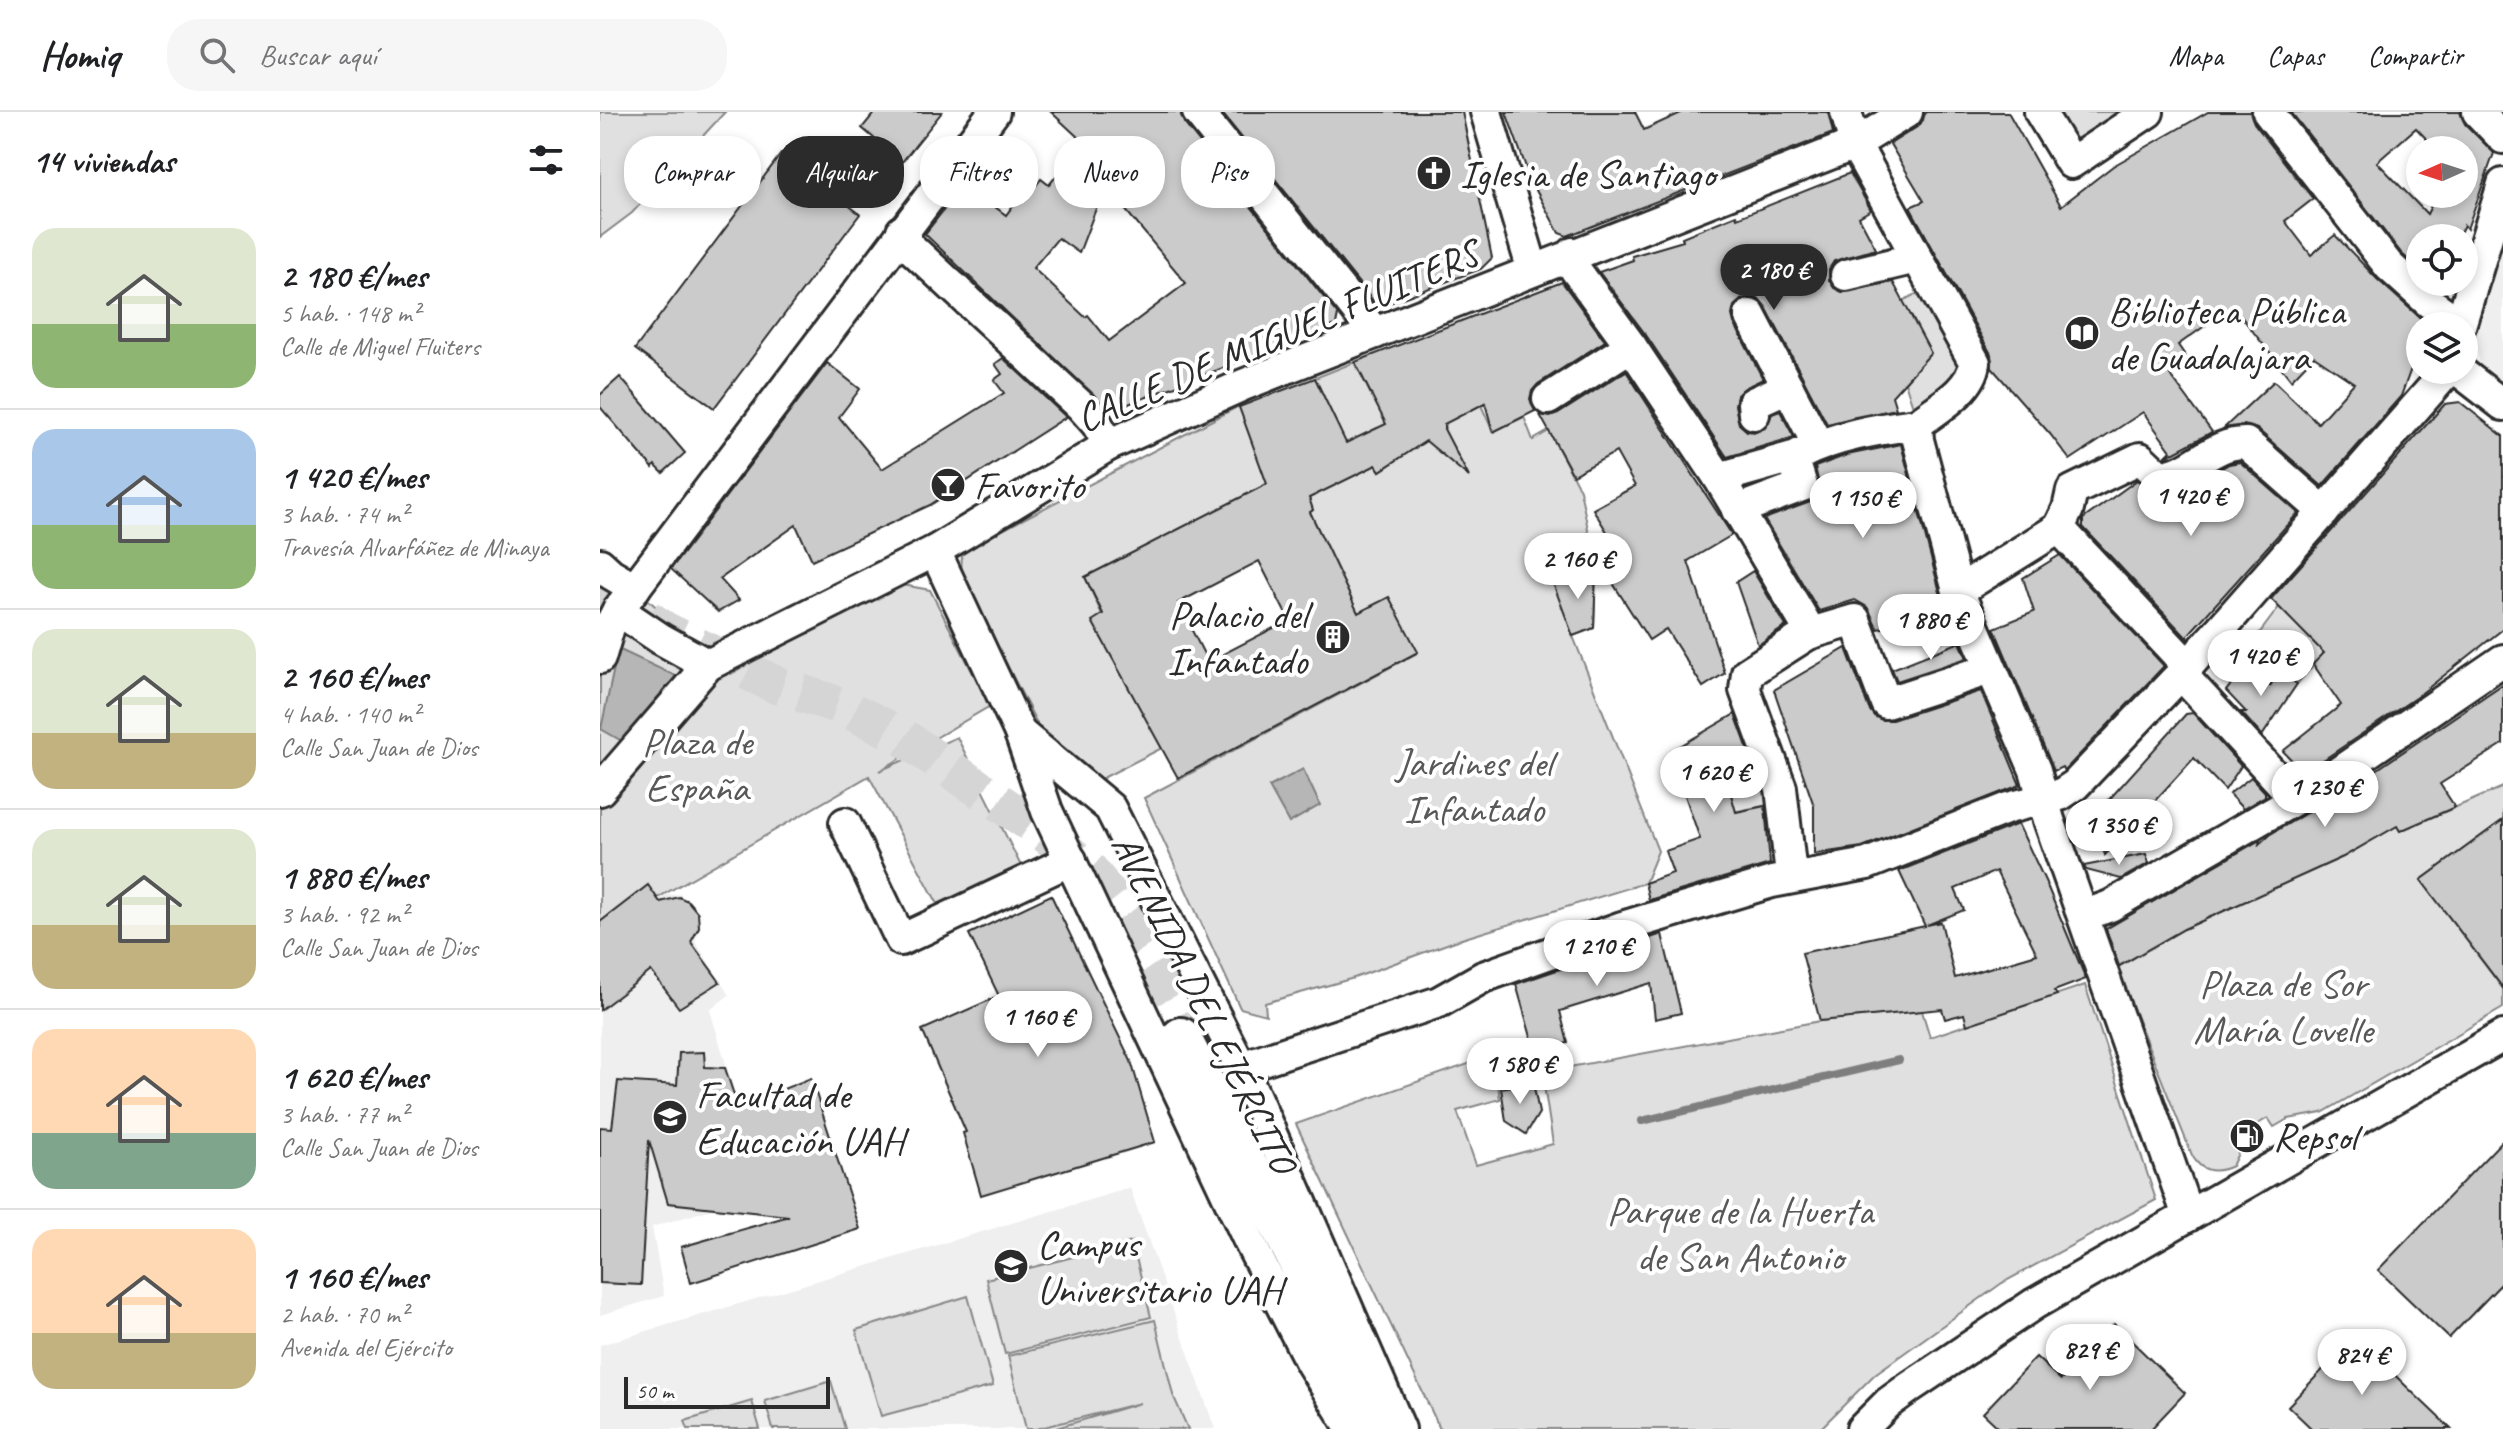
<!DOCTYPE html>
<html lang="es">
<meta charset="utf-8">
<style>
:root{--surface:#fff;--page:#f6f6f6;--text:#202124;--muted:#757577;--line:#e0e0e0;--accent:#2b2b2b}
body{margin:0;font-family:Caveat,sans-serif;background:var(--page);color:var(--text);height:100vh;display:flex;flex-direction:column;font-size:30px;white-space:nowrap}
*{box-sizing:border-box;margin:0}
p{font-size:26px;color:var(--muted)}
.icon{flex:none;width:44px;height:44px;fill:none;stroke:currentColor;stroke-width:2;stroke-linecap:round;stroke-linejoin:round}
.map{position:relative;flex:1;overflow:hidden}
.drawer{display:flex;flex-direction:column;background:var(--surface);width:600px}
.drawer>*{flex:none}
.banner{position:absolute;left:24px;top:24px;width:760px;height:72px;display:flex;gap:16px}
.needle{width:52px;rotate:267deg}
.buttons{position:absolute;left:1806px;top:24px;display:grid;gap:16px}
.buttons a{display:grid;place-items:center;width:72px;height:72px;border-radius:50%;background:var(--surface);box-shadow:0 4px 12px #0003;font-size:40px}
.scale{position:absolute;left:24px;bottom:20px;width:206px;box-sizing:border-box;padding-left:8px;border:4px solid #2b2b2b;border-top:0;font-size:22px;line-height:28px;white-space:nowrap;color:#2b2b2b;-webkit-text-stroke:6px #fff;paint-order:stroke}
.price{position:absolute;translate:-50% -68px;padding:0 18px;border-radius:28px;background:#fff;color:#222;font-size:26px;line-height:52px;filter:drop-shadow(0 2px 4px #0008)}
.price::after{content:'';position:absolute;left:50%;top:48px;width:24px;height:18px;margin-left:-12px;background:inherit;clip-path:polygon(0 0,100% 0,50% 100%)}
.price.on{background:var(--accent);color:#fff}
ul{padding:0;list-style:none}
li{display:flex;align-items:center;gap:24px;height:200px;padding:0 32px}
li+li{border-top:2px solid var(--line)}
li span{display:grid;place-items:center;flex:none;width:224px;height:160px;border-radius:24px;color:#555}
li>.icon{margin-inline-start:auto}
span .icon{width:96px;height:96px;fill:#fffc;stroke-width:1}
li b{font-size:34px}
h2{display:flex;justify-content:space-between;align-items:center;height:96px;padding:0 32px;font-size:34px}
.chip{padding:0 28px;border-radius:32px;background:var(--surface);box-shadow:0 4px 12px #0003;font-size:28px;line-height:72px}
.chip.on{background:var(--accent);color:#fff}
header{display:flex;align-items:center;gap:48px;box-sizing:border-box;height:112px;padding:0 40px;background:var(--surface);border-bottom:2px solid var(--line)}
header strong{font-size:38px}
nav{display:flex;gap:44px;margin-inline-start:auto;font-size:28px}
.search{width:560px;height:72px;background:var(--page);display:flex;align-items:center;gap:20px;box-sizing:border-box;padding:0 28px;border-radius:32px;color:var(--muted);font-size:30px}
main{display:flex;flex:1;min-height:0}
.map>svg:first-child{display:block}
</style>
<header>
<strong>Homiq</strong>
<div class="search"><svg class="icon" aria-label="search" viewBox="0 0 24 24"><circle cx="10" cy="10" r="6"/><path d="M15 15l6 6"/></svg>Buscar aquí</div>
<nav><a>Mapa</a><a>Capas</a><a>Compartir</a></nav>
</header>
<main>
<section class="drawer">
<h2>14 viviendas<svg class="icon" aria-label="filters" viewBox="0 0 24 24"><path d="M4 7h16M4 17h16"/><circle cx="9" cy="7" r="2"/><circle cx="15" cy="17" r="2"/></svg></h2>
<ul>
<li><span style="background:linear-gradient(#dfe7d0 60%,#8fb573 0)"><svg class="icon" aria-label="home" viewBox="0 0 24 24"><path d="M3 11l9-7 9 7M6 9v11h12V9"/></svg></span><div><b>2 180 €/mes</b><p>5 hab. · 148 m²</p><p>Calle de Miguel Fluiters</p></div></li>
<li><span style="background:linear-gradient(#a9c7e8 60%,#8fb573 0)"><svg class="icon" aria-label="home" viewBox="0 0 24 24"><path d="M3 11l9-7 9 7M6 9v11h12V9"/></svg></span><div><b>1 420 €/mes</b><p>3 hab. · 74 m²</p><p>Travesía Alvarfáñez de Minaya</p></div></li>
<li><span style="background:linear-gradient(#dfe7d0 65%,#c2b280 0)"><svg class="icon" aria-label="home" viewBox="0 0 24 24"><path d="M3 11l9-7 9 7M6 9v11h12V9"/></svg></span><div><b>2 160 €/mes</b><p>4 hab. · 140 m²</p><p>Calle San Juan de Dios</p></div></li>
<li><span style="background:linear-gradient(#dfe7d0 60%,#c2b280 0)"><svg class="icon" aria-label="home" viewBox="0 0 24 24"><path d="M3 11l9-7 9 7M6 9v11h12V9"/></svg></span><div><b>1 880 €/mes</b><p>3 hab. · 92 m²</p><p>Calle San Juan de Dios</p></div></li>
<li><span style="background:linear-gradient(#ffd9b3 65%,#7fa58c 0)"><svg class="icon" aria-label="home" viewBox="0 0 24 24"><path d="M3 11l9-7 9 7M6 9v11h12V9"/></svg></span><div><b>1 620 €/mes</b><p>3 hab. · 77 m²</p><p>Calle San Juan de Dios</p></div></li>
<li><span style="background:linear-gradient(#ffd9b3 65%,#c2b280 0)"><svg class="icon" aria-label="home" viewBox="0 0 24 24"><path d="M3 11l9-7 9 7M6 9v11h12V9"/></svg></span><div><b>1 160 €/mes</b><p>2 hab. · 70 m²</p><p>Avenida del Ejército</p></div></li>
</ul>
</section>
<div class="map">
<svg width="1903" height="1317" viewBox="0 0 1903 1317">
<rect width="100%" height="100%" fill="#fff"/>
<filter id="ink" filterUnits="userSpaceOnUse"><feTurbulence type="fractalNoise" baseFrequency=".0125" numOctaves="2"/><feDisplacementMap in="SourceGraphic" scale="16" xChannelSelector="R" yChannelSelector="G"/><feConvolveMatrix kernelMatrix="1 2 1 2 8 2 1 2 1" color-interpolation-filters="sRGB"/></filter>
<g filter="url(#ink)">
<!-- built -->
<g fill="#efefef">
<path d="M1903,130V271L1881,255L1873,225Z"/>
<path d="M79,782L97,797L101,813L95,829L129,883L110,898L156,1054L168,1080L52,1115L64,1184L0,1203V801L57,784Z"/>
<path d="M530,1076L615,1317H0V1233Z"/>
</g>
<!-- green -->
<g fill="#e0e0e0" stroke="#868686" stroke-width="2">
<path d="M0,0H125L32,101L0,125Z"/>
<path d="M1440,0H1548L1471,51Z"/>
<path d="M1324,178L1368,247L1331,294L1314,298L1305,270L1330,241L1311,204L1303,206L1302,189Z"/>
<path d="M755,250L771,283L806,319L777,316L746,332L715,266Z"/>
<path d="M881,293L893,320L924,305L933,328L949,319L980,378L996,456L994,516L973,524L1058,739L1045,771L855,829L754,866L665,891L666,903L640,896L544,686L817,541L789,485L758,501L710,400L713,398L709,386L776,353L780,359L845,316L844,312Z"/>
<path d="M639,294L667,372L485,465L562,636L497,669L447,631L361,463L362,442L395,422Z"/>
<path d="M292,471L330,478L390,594L279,659L357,625L422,756L340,796L269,664L0,819V552L35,476L131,562Z"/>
<path d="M1679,495L1724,541L1697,572L1678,561L1670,574L1644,556L1637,565L1614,546L1634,523L1649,535Z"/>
<path d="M1154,651L1168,684V693L1133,700L1124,658Z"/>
<path d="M1903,675V708L1821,768L1903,877V896L1722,1001L1688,1007L1674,1015L1668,1006L1638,1024L1642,1033L1632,1054C1615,1062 1601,1060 1592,1043L1517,856L1584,817L1743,745L1797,714L1800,719Z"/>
<path d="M1485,873L1556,1088L1402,1171L1275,1262L1220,1317H840L696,1012L894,943L900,987L857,999L876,1053L953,1032L942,960L1220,909L1322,899L1330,925Z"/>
<path d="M532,1130L551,1205L405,1242L386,1167Z"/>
<path d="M368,1184L393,1274L281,1304L256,1218Z"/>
<path d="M555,1208L573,1283L588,1317L456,1316L540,1291L436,1317H426L408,1244Z"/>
<path d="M231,1269L245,1317H173L165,1289Z"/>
<path d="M152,1289L160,1317H88L85,1309Z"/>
</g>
<!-- water -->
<g fill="#b6b6b6" stroke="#7e7e7e" stroke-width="2">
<path d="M18,537L80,566L27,632L1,617Z"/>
<path d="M703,657L720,693L689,711L669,675Z"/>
</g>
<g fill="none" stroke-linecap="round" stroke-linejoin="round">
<!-- stream -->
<path stroke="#7e7e7e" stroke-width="8" d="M1042,1009L1299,948"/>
</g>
<!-- building -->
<g fill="#cbcbcb" stroke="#2b2b2b" stroke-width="2" fill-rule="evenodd">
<path d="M275,0H342L302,50L262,16Z"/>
<path d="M451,0H580L584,11L738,203L736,213L510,299L325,122L364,72L406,103L428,73L434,76L441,67L449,73L470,47L480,27ZM505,73L586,171L509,229L488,203L485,205L433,156L458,126L479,141Z"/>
<path d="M621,0H862L892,146L881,157L784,193L774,190Z"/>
<path d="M906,0H1035L1044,18L1083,0H1228L1233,21L967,124L959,121L931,69Z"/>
<path d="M1325,0H1408L1461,94L1513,54L1608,0H1650L1654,11L1713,87L1685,109L1711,143L1735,123L1777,167L1827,212L1820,214V232L1801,284L1722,374L1657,317L1644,313L1624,316L1674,269L1718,311L1754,271L1714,244L1691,268L1633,194L1578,233L1589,249L1570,263L1612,320L1565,345L1571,339L1543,300L1470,348L1450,322L1392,256L1391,242L1310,95L1324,89L1290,32L1317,15L1323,8Z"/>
<path d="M1691,0H1860L1865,12L1894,41L1867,117L1864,113L1857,126H1820V158L1802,142ZM1816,16L1837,38H1864V82H1837L1827,102L1777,50Z"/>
<path d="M181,42L260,102L114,296L35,237Z"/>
<path d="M1250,61L1271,98L1259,105L1276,137L1234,149L1229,157V168L1234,176L1242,180L1293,170L1331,241L1292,284L1296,297L1227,312L1166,195L1159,187L1150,185L1142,187L1134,194L1132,203L1134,211L1163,267L1146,275L1137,283L1135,293L1139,312L1147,319L1156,320L1165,316L1172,302L1180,299L1194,325L1127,345L1046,223L999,160L1033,148L1032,144L1083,129L1082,125L1136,103L1137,106Z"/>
<path d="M962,170L1005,229L938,272L932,279L930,287L935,299L893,320L885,291L844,312V317L869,365L826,329L780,359L776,353L709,386L713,398L710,400L758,501L789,485L818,540L578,666L492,509L503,502L485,465L667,372L639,295L715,266L746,331L786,312L755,250ZM659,449L689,508L608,550L578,491Z"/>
<path d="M403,246L466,305L330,393L212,448L196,413L120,467L139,488L118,500L71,457L227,251L260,277L239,305L282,357L404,281L394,268L402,262L395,252Z"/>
<path d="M1026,259L1132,423L1088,449L1125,561L1103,575L1066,517L1049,528L1002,454L1023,446L993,397L1035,374L1016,340L973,363L940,303L950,305L958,302Z"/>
<path d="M20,265L85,341L63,361L55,353L53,356L0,295V283Z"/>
<path d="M1860,290L1903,324V517L1818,584L1704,661L1683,639L1741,593L1713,552L1724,541L1671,487L1845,292Z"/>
<path d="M1301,332L1341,484L1347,500L1278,517L1267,495L1255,488L1219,499L1164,407L1216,388L1220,377L1215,355L1247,343Z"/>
<path d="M1640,350L1698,401L1588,523V527L1483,415V407L1537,368L1553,381L1574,380L1590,374L1629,352Z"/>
<path d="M1460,443L1564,554L1464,659L1462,655L1454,659L1394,516L1434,500L1423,466Z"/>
<path d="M996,456L994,516L973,524L953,471Z"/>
<path d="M1153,459L1186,514L1158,533L1136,470Z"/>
<path d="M1360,530L1367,546L1297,569L1292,557Z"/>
<path d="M1246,536L1269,597L1274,604L1282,608H1292L1381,579L1420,673L1262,735L1214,742V694L1174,578Z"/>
<path d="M1644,556L1670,574L1678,560L1697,572L1662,624L1641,600H1646L1626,579Z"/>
<path d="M1903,572V632L1840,672L1855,695L1800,719L1797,714L1743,745L1584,817L1519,854L1506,817L1660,728L1659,732L1669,723L1760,669Z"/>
<path d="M1593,601L1641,654L1625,678L1594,646L1505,743L1495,711L1496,702L1586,602Z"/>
<path d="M1135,602L1153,651L1124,658L1136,700L1165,694L1170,752L1049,788L1045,771L1073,761L1065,739L1100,727L1070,640Z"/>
<path d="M1651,665L1665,680V684L1643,697L1629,682Z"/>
<path d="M1903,708V876L1821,768Z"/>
<path d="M1418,712L1446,771L1486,867L1454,879L1457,883L1367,913L1364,902L1345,907L1342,897L1220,909L1202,841L1325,814L1299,759ZM1396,759L1437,842L1355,866L1341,810L1327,813L1364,798L1355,777Z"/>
<path d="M1546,742L1549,751L1521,767L1486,758L1484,754Z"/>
<path d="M48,773L60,790L79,785L88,789L98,801L99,815L91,830L120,870L79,896L51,859L0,898V810Z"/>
<path d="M451,783L531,949L555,1030L381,1083L363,1021L366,1020L322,918L399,884L369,822Z"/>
<path d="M1062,822L1081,901L1055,907L1051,871L960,899L968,931L935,939L916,872Z"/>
<path d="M104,940L105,955L125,956L138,995L211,966L260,1117L91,1171L81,1135L189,1104L68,1091L49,1028L41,1173L0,1171V1015L12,1016L18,969L77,973L79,941Z"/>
<path d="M933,970L939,1001L926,1022L906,1009L901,976Z"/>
<path d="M1903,1028V1170L1849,1226L1778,1158Z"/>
<path d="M1514,1212L1585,1281L1551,1317H1400L1383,1301L1436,1245L1461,1268Z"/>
<path d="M1755,1224L1809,1277L1851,1317H1712L1688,1294Z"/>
</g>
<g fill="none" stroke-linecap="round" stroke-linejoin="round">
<!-- major-tunnel -->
<path stroke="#d5d5d5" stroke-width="38" stroke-dasharray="38 19" stroke-linecap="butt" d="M0,474L64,518L176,573L241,594L298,622L442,719L490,759L518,794L563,860L592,917"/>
<defs>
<g id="minor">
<path d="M598,0L775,221"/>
<path d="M886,0L930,149L927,159"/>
<path d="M1246,0L1255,32L1375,251C1371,279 1338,296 1317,312L1318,328L1358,479L1435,658L1449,708L1588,1104"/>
<path d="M1440,0L1471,51L1548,0"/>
<path d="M1668,0L1789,154L1829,190L1860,212"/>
<path d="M1878,0L1903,26"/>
<path d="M302,119L309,134L481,294L497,312L509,333"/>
<path d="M973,141L975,157L1031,234L1119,366L1193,345L1202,374L1137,398"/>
<path d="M1246,163L1317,146"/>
<path d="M1150,203L1218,333"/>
<path d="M1860,214L1903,72"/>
<path d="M1858,258L1903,293"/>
<path d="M948,287L1031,234"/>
<path d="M1154,302L1153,291L1188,275"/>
<path d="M1200,342C1236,324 1277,317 1317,312"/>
<path d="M1119,366L1207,514L1208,522L1147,561L1145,578L1181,676L1190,754L1199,763"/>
<path d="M1459,416L1588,554"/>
<path d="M335,439L420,621L447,699L650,1131L710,1249L752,1317"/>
<path d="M0,452L11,462L35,476"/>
<path d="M1358,479L1459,416L1468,397L1472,379L1540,346L1559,364C1593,363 1610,330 1646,331L1724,400"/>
<path d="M18,498L61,527L108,553"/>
<path d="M1208,522L1255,508L1286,591L1390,557"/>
<path d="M0,546L9,515L18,498L394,0"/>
<path d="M1581,562L1695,686"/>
<path d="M420,621L510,696L649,971L800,1317"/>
<path d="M0,678L108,553L335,439L509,333L643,273L1255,32L1307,0"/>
<path d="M245,711L301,828L471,748"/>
<path d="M1482,799L1491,801L1510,794L1723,671L1903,548"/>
<path d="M641,955L839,890L883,865L1022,815L1172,770L1267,752L1408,696L1460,683L1475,673L1581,562L1845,262L1855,258"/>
<path d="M1262,1317L1288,1291L1310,1275L1434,1192L1903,924"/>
</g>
<path id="major" d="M581,925L693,1140L776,1317"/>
</defs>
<!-- minor casing -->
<use href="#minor" stroke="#2b2b2b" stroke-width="36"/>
<!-- major casing -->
<use href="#major" stroke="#2b2b2b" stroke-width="44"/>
<!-- minor -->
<use href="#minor" stroke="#fff" stroke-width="30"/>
<!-- major -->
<use href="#major" stroke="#fff" stroke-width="38"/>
</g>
</g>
<!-- icons -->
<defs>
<symbol id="church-disc" viewBox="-11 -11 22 22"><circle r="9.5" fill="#2b2b2b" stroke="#fff"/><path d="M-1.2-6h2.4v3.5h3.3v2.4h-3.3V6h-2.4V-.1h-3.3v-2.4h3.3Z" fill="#fff"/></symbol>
<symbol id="library-disc" viewBox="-11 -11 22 22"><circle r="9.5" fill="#2b2b2b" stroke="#fff"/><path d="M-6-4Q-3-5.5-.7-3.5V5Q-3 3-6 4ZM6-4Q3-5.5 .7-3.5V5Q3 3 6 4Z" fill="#fff"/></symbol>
<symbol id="bar-disc" viewBox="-11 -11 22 22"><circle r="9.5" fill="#2b2b2b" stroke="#fff"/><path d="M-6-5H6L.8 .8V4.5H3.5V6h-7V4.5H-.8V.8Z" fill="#fff"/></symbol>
<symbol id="building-disc" viewBox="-11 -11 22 22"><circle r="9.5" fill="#2b2b2b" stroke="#fff"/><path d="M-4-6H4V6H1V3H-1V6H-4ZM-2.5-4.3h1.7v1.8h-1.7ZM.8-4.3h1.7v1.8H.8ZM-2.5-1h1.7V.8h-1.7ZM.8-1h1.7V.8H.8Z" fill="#fff"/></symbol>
<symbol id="university-disc" viewBox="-11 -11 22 22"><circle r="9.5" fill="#2b2b2b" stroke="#fff"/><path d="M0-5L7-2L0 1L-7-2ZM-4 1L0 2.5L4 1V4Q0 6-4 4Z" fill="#fff"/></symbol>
<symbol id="fuel-disc" viewBox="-11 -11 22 22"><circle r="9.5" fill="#2b2b2b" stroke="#fff"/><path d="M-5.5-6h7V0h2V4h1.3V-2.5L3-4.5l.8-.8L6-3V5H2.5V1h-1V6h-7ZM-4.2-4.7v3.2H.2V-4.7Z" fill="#fff"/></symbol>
</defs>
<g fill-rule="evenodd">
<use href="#church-disc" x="814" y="41" width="40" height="40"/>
<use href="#library-disc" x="1462" y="201" width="40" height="40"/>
<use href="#bar-disc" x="328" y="353" width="40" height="40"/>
<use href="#building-disc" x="713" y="505" width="40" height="40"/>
<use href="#university-disc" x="50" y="985" width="40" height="40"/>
<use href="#fuel-disc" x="1627" y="1004" width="40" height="40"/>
<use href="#university-disc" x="391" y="1134" width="40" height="40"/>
</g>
<g text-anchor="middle" stroke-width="8" stroke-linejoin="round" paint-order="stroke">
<!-- poi labels -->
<g font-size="40" fill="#2b2b2b" stroke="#fff" text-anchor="start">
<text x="860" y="75">Iglesia de Santiago</text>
<text x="1508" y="212">Biblioteca Pública<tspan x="1508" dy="46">de Guadalajara</tspan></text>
<text x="374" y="387">Favorito</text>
<text x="707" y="516" text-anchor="end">Palacio del<tspan x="707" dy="46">Infantado</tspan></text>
<text x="96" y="996">Facultad de<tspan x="96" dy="46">Educación UAH</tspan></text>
<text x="1673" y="1038">Repsol</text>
<text x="437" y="1145">Campus<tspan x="437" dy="46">Universitario UAH</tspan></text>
</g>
<!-- street labels -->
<g font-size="40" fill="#2b2b2b" stroke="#fff">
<text transform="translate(677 223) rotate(-23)" y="14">CALLE DE MIGUEL FLUITERS</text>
<text transform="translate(605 891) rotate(64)" y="14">AVENIDA DEL EJÉRCITO</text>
</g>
<!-- park labels -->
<g font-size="40" fill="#585858" stroke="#fff">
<text x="97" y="643">Plaza de<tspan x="97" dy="46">España</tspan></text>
<text x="874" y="664">Jardines del<tspan x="874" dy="46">Infantado</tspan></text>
<text x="1683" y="885">Plaza de Sor<tspan x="1683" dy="46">María Lovelle</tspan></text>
<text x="1140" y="1112">Parque de la Huerta<tspan x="1140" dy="46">de San Antonio</tspan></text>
</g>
</g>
</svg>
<div class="buttons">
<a><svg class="needle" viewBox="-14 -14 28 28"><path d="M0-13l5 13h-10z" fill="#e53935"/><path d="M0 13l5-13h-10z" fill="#757577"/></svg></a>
<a><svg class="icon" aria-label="locate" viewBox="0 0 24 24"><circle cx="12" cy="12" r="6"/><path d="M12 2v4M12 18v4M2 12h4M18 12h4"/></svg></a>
<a><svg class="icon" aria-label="layers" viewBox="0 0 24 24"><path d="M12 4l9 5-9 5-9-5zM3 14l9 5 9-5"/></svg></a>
</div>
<div class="scale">50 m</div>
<b class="price on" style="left:1174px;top:200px">2 180 €</b>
<b class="price" style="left:1591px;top:426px">1 420 €</b>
<b class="price" style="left:1263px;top:428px">1 150 €</b>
<b class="price" style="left:978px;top:489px">2 160 €</b>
<b class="price" style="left:1331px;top:550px">1 880 €</b>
<b class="price" style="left:1661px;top:586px">1 420 €</b>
<b class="price" style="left:1114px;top:702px">1 620 €</b>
<b class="price" style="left:1725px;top:717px">1 230 €</b>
<b class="price" style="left:1519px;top:755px">1 350 €</b>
<b class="price" style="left:997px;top:876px">1 210 €</b>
<b class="price" style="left:438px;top:947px">1 160 €</b>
<b class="price" style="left:920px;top:994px">1 580 €</b>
<b class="price" style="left:1490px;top:1280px">829 €</b>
<b class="price" style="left:1762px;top:1285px">824 €</b>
<div class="banner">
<a class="chip">Comprar</a>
<a class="chip on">Alquilar</a>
<a class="chip">Filtros</a>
<a class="chip">Nuevo</a>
<a class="chip">Piso</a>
</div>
</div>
</main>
